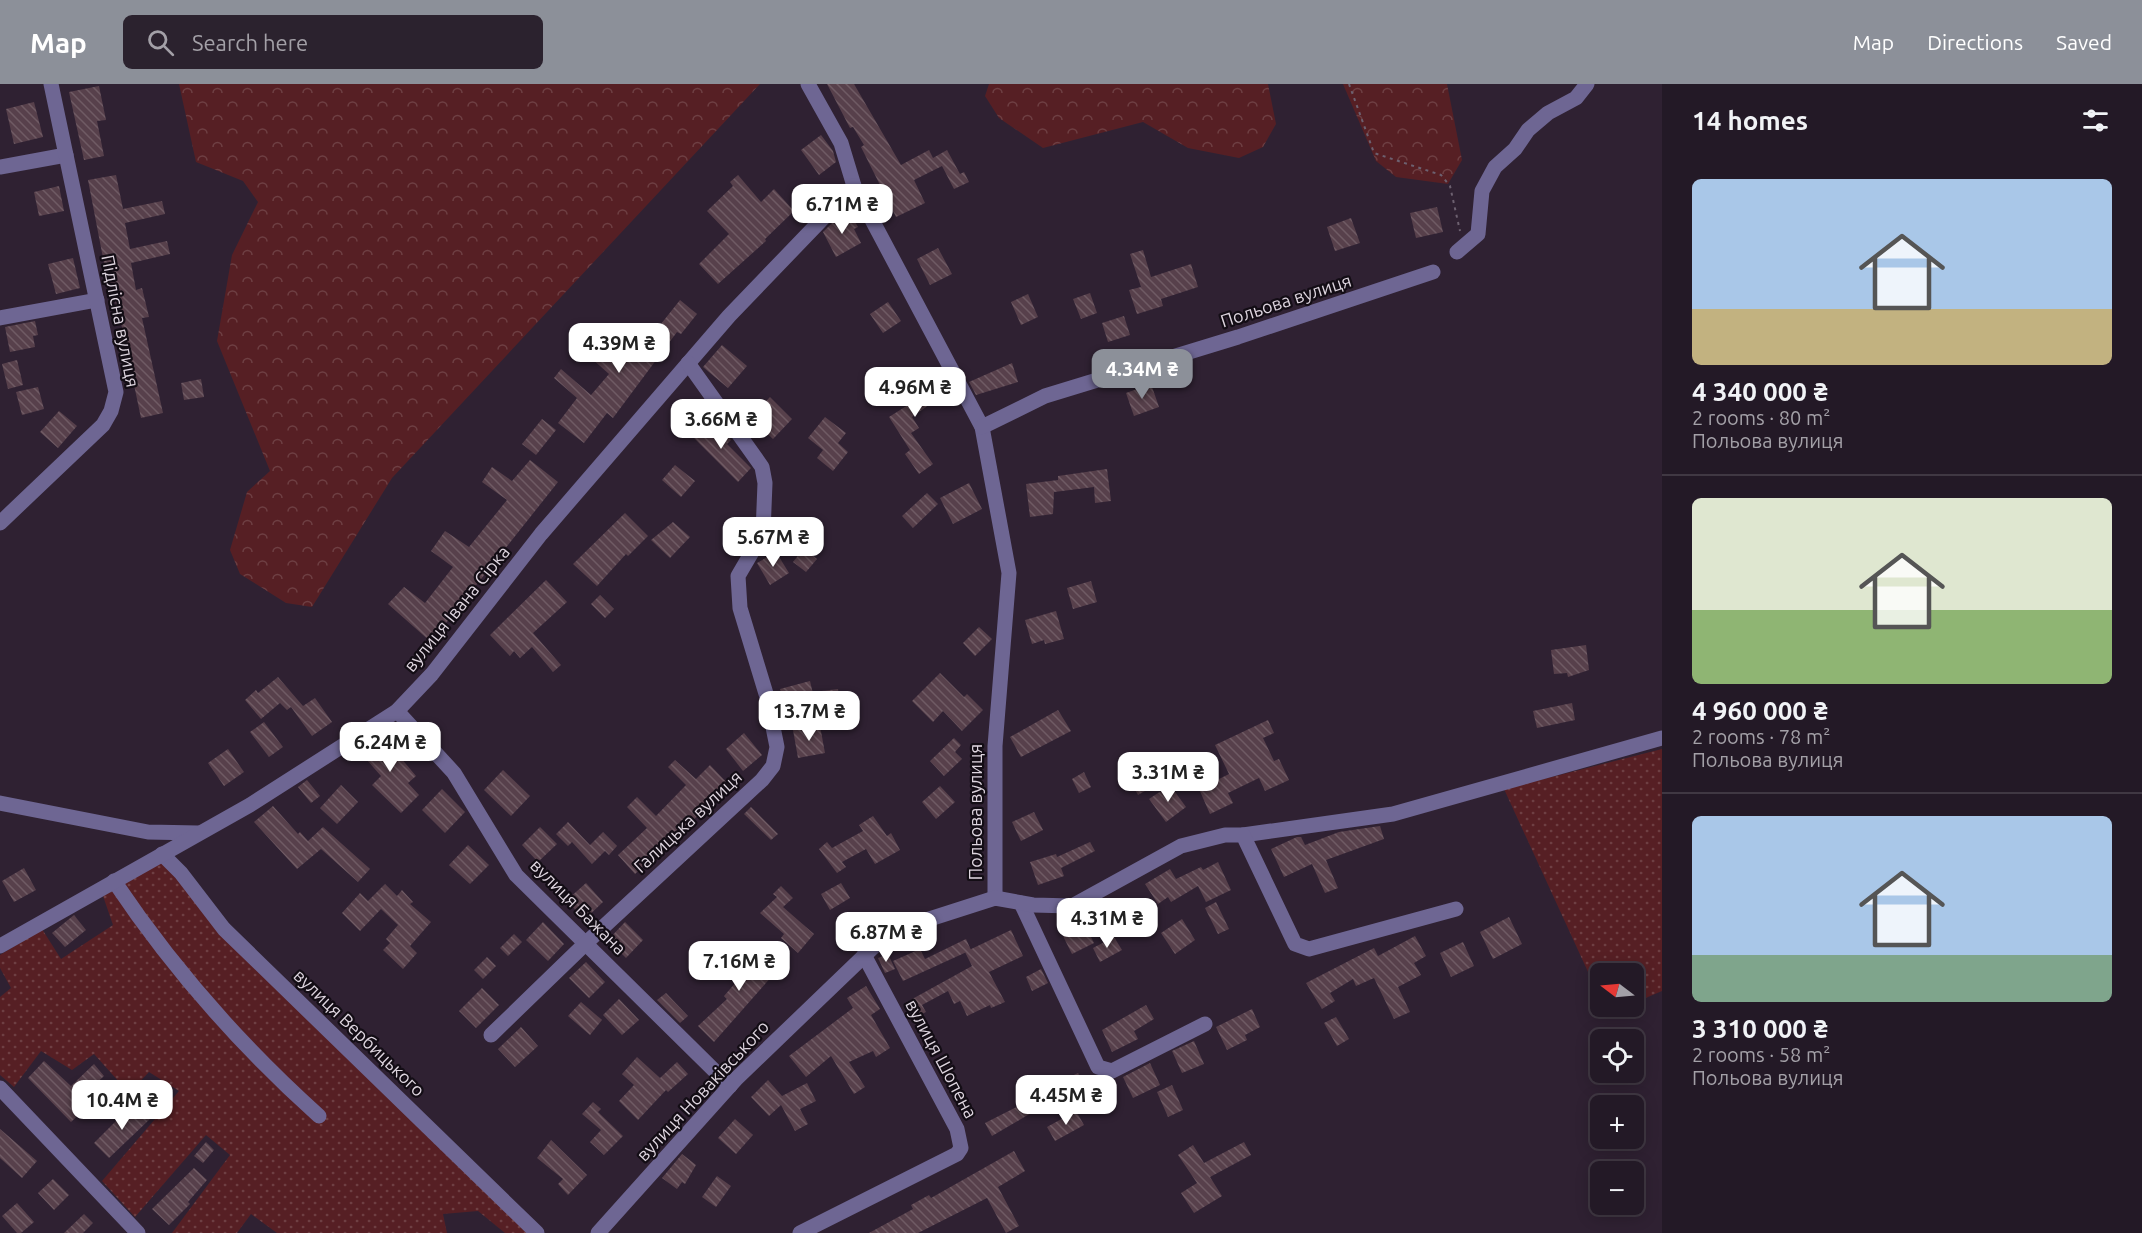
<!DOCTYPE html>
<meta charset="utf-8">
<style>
:root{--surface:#231926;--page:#2b222e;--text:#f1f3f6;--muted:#a3a0a7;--line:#403843;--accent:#8c9099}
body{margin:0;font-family:Ubuntu,sans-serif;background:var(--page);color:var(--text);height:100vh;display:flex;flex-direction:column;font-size:22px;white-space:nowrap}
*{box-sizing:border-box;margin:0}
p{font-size:20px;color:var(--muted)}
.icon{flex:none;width:33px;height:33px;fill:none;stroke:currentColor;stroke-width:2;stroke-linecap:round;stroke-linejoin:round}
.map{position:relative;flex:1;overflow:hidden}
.details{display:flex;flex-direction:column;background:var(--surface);width:480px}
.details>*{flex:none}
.needle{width:39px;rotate:286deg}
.controls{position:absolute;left:1590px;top:879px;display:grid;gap:12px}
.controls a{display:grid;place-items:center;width:54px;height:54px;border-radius:9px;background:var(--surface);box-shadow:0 3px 15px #0003,0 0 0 2px var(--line);font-size:30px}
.price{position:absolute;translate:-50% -51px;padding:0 14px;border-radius:12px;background:#fff;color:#222;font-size:20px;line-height:39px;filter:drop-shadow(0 2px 3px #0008)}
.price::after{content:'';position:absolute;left:50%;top:36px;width:18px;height:14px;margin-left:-9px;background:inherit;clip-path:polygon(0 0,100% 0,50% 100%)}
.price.active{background:var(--accent);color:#fff}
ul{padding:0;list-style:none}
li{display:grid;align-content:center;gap:12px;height:318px;padding:0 30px}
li+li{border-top:2px solid var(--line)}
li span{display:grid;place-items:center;height:186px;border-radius:9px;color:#555}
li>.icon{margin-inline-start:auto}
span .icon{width:108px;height:108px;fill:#fffc;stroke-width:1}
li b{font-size:26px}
h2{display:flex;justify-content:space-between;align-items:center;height:72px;padding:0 30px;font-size:26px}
header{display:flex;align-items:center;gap:36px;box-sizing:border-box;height:84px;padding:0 30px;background:var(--accent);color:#fff}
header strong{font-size:28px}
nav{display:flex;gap:33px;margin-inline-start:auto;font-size:21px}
.search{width:420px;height:54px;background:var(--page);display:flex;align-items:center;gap:15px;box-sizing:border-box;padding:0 21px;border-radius:9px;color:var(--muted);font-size:22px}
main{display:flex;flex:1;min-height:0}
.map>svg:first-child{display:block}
</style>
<header>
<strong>Map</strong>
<div class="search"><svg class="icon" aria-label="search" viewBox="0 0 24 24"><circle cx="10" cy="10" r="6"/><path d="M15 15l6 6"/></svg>Search here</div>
<nav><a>Map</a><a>Directions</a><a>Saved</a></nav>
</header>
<main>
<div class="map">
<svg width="1662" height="1149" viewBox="0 0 1662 1149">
<defs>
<pattern id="grass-dots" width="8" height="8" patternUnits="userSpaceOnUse" patternTransform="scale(1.5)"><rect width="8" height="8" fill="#561f24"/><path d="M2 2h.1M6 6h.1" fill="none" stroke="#6e3f43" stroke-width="1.8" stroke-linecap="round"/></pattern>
<pattern id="forest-crowns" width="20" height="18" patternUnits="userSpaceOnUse" patternTransform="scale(1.5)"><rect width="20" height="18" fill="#561f24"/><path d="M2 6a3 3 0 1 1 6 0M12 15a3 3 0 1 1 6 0" fill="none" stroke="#6e3f43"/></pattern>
<pattern id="building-back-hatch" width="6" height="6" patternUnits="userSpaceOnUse" patternTransform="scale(1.5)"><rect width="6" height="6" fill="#57404b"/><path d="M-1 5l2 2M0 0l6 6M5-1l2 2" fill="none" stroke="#6f5b64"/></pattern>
</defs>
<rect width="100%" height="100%" fill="#2f2132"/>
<!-- grass -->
<g fill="url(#grass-dots)">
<path d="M1662,665V907L1634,919V890H1600V914L1504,705Z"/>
<path d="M163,777L544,1149H505L478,1127L443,1130L447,1149H277L251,1130L237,1149H172L230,1071L206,1051L135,1133L102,1097L179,1007L149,988L129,1009L94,970L72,986L41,967L14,1003L0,991V913L11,904L0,884V871L42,845L61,875L113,841L103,812Z"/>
</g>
<!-- forest -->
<g fill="url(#forest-crowns)">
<path d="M179,0H760L392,394L312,523L286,519L240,490L230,466L247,408L270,387L217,257L232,171L258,118L243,97L196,78Z"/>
<path d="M989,0H1268L1276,40L1263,63L1239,74L1188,64L1143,38L1043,64L999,34L985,12Z"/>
<path d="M1343,0H1447L1462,76L1448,100L1396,93L1376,77Z"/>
</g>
<!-- building -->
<g fill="url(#building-back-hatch)">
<path d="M827,0H854L901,81L929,66L933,74L947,66L960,90L964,88L969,98L954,105L942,82L914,96L925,119L896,133L861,63L864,61L853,43L850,44Z"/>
<path d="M99,2L106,36L97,37L104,72L84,76L69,8Z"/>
<path d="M34,18L43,53L14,60L6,25Z"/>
<path d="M821,51L833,67L836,78L819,91L801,66Z"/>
<path d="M116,91L123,125L162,117L165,130L125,139L130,165L167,157L170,170L131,179L136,206L142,204L149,233L142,234L163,329L141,334L121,239L110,199L108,200L88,96Z"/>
<path d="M738,91L761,118L774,105L794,127L765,155L766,157L718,200L699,180L729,150L707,127L733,102L730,98Z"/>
<path d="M59,102L64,127L39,132L34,108Z"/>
<path d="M807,112L817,125L808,132L798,119Z"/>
<path d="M1437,123L1443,148L1416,154L1410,129Z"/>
<path d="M850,129L858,143L854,145L861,159L836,173L823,148L832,139Z"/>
<path d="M1351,134L1360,159L1335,167L1327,143Z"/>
<path d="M938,164L952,190L930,201L917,175Z"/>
<path d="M1143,166L1151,193L1191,180L1198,203L1161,215L1163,222L1137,230L1129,206L1141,203L1130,170Z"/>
<path d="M73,174L80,204L56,210L48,180Z"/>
<path d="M1090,209L1097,229L1081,235L1073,215Z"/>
<path d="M1028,210L1038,233L1021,241L1011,218Z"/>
<path d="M680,216L697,230L681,250L677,248L613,334L607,329L584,359L558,339L577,314L554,294L561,285L591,311L609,290L591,274L609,254L628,270L652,240L657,245Z"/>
<path d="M888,218L901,237L883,249L870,230Z"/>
<path d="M1124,232L1130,251L1108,258L1102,239Z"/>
<path d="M35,237L38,251L33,252L35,263L10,268L5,243Z"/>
<path d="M722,261L747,282L728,304L703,283Z"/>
<path d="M17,276L23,301L8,305L2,280Z"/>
<path d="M1012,279L1018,298L976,311L969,298Z"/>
<path d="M922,288L940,313L912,333L919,344L911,349L933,380L919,390L905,370L910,366L889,333L911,319L900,303Z"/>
<path d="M201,295L204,313L184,316L181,299Z"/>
<path d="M1151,300L1159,323L1134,332L1126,309Z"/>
<path d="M38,303L44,325L22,331L16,308Z"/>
<path d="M770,313L792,335L773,355L750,334Z"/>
<path d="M59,327L77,342L58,364L40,348Z"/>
<path d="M825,333L846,349L838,359L848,368L833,387L817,374L823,366L808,354Z"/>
<path d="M542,335L556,346L536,371L522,360Z"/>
<path d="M711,335L731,356L727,360L751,384L738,398L692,352Z"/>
<path d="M530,376L558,398L431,558L388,520L404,503L425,519L453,483L431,467L445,447L469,463L507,416L482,398L492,383L512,397Z"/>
<path d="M675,381L695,397L681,413L662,396Z"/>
<path d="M1107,385L1111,417L1095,419L1094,403L1054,408L1053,430L1030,433L1026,400L1058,396V392Z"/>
<path d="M969,399L982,425L953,440L940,414Z"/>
<path d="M927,409L938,420L913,444L902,432Z"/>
<path d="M625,429L648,452L628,472L626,470L597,502L573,480Z"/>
<path d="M673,438L690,453L670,474L651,456Z"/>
<path d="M804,464L817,475L806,488L793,478Z"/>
<path d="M776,468L789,489L770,501L757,479Z"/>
<path d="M546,496L567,518L533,549L561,581L553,588L532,563L520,574L514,567L510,572L490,551Z"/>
<path d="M1091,497L1097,518L1073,525L1067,504Z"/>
<path d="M600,511L614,525L605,534L591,520Z"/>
<path d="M1056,527L1064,555L1045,560L1044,556L1032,560L1025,536Z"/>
<path d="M979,543L992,555L975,572L963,559Z"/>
<path d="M1586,561L1589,586L1568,593L1567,589L1554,590L1551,566Z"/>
<path d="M940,589L964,613L967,610L983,626L962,647L943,627L933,638L912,617Z"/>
<path d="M278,593L303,622L315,614L332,638L312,652L291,623L287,626L280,619L261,635L245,616L256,606L258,609Z"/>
<path d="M810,597L815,618L786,625L780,605Z"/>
<path d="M838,605L841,625L826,628L822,607Z"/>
<path d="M1572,619L1575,636L1537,644L1533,627Z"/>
<path d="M1058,626L1071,647L1021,673L1010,653Z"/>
<path d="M1268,636L1274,649L1263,654L1274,677L1279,675L1289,696L1265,707L1259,694L1228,709L1233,719L1210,730L1199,705L1229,690L1215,661Z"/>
<path d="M264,638L283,663L269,673L250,648Z"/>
<path d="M820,642L825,669L798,674L793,646Z"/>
<path d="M380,649L416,692L408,699L419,711L401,729L372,701L381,692L359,667Z"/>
<path d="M744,649L762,671L743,687L726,665Z"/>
<path d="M954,654L961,661L955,668L962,675L944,692L930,677Z"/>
<path d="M228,665L244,688L224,702L208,679Z"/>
<path d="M675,676L696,695L710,681L730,702L635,790L618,771L647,744L627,723L637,713L656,732L686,701L668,683Z"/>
<path d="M1142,684L1152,703L1138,711L1128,692Z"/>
<path d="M503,686L530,712L511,732L484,706Z"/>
<path d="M1084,688L1091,703L1079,709L1072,695Z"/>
<path d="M307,696L320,712L311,719L298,703Z"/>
<path d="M341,701L358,718L337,740L320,724Z"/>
<path d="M1170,701L1186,723L1166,738L1149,715Z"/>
<path d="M940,702L955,718L936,735L922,718Z"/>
<path d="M442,705L465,728L445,749L422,726Z"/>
<path d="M273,722L298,750L300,748L308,757L323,743L370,785L358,798L321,765L297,785L254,738Z"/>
<path d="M751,723L778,750L771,756L744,730Z"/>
<path d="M1034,728L1043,746L1021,757L1012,738Z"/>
<path d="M873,732L887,752L891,749L900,766L875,780L866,765L842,778L846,783L837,789L819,765L827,758L832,764L863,747L859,741Z"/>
<path d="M568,738L590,761L603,748L617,762L609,771L605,767L592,780L572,758L568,762L556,750Z"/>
<path d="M1380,742L1384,755L1326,776L1338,804L1325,809L1312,780L1284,793L1271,765L1297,753H1301L1305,761L1339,748Z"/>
<path d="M540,743L557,760L538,778L522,761Z"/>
<path d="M1090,758L1095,767L1061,784L1064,792L1038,801L1030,778L1056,770L1057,773Z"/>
<path d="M468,761L489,781L470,800L449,781Z"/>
<path d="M1218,778L1231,806L1206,818L1198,802L1171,818L1168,813L1158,820L1145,800L1170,785L1176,795L1201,783L1203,786Z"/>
<path d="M24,784L36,806L14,818L2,797Z"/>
<path d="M586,799L603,818L584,836L567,816Z"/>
<path d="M841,799L850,814L830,826L821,810Z"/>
<path d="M385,800L397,812L402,806L413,818L410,820L431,838L410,862L417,869L403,885L383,866L390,859L386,855L398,841L381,825L360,847L342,829L360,809L368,817Z"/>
<path d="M781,802L793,814L783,823L814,850L798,869L781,854L784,850L760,829L777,813L773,810Z"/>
<path d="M1128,816L1139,837L1115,849L1105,827Z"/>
<path d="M1216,818L1229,845L1218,850L1205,824Z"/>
<path d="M74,831L86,846L65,863L52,849Z"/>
<path d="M1509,833L1522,860L1493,875L1480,848Z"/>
<path d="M1182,835L1195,856L1175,870L1161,849Z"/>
<path d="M543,838L564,860L548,877L526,856Z"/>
<path d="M625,838L643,856L626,874L608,856Z"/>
<path d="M1084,839L1094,859L1072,870L1062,850Z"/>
<path d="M1011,846L1023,872L989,888L1005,918L991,924L990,921L967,932L960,917L954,920L948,907L922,921L926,928L914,934L905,919L972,882L965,868Z"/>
<path d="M514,850L522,858L508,872L500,864Z"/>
<path d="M1415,852L1426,872L1414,879L1421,891L1398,903L1410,928L1394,935L1374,894L1356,902L1353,895L1330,909L1335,917L1322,925L1306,899L1374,864L1378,872Z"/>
<path d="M1114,853L1122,866L1100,878L1093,864Z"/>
<path d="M966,855L971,866L903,897L893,877L920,865L925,875Z"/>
<path d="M1463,858L1474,882L1451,893L1440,869Z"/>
<path d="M764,867L781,882L714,958L698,942L727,915L724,912L737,897L718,877L726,870L745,889Z"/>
<path d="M888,870L895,885L885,889L878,874Z"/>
<path d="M487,873L496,882L483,895L474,886Z"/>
<path d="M586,878L605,898L589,914L569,894Z"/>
<path d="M1041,885L1048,899L1032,907L1026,893Z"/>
<path d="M866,902L880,925L871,931L890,964L876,973L873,967L849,978L865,1003L854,1010L831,972L806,993L789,972L853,924L847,914Z"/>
<path d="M482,904L499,921L476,944L459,927Z"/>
<path d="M666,909L688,932L680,939L657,916Z"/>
<path d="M619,915L639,936L622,951L603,931Z"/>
<path d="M581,918L602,936L590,951L568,932Z"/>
<path d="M1146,921L1154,935L1134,947L1138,955L1112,968L1102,946Z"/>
<path d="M1252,925L1260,943L1245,951L1247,956L1227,966L1216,943Z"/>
<path d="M1336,933L1349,955L1337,962L1324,939Z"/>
<path d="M521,943L538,962L515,983L498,965Z"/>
<path d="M1194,957L1204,980L1182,989L1172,967Z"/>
<path d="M637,973L660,994L677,978L688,990L668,1008L666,1006L638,1036L619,1017L634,1001L622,990Z"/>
<path d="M44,977L71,1002L94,980L104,992L81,1014L88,1022L71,1038L28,994Z"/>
<path d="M1150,979L1160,1001L1133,1014L1123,993Z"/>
<path d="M1078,989L1084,1001L1063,1011L1057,999Z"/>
<path d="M768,996L782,1012L807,999L816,1017L800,1025L808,1040L795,1047L781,1021L769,1032L751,1013Z"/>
<path d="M1172,1001L1183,1026L1168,1033L1157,1008Z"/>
<path d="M1032,1015L1038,1025L992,1052L985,1039Z"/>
<path d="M593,1018L601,1025L598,1028L623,1052L604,1071L590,1058L601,1046L582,1030Z"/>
<path d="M134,1019L150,1035L109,1074L94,1059Z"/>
<path d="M1076,1027L1084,1041L1055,1057L1047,1043Z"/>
<path d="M735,1035L753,1051L736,1070L718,1054Z"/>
<path d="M0,1045L37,1077L22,1094L0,1074Z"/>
<path d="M551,1056L587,1091L568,1111L558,1100L563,1095L537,1074Z"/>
<path d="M206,1058L214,1066L203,1079L194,1072Z"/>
<path d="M1244,1058L1251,1071L1210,1093L1222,1112L1194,1129L1181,1109L1197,1099L1178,1071L1193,1061L1204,1079Z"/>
<path d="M1014,1067L1025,1087L998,1103L1019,1142L1006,1149L987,1114L918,1149H869L913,1125L911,1121L929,1111L931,1114Z"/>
<path d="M682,1070L696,1081L685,1100L682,1098L677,1105L662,1094Z"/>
<path d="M194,1084L207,1096L188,1118L190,1120L169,1141L152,1125Z"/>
<path d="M717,1092L731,1102L716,1123L702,1113Z"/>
<path d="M53,1095L69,1111L54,1126L38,1109Z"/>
<path d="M17,1119L34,1138L21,1149H17L2,1132Z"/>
<path d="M84,1130L93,1139L83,1149H64Z"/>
</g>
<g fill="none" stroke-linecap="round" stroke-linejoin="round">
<!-- path -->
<path stroke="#6d6170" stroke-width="2" stroke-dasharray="3 4.5" stroke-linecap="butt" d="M1349,0L1374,69L1441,91L1450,102L1460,147"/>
<!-- minor -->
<g stroke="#6e6693" stroke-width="15">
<path d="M808,0L841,59L854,102L982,343L1009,489L995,662V814"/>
<path d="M0,83L66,71"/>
<path d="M1457,168L1478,150L1482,107L1495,83L1515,65L1528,46L1548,29L1576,14L1587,0"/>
<path d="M0,234L97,216"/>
<path d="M982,343L1045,312L1238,253L1433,188"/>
<path d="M0,439L103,341L111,327L116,308L51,0"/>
<path d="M397,627L454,689L516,791L730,1002"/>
<path d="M0,719L148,748L198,749"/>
<path d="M1243,751L1393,730L1662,654"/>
<path d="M162,770L181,789L224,845L537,1149"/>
<path d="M114,797C173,885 241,962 319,1032"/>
<path d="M1021,819L1098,983L1112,987L1205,940"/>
<path d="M0,862L250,721L397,627L432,590L541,450L729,232L854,102"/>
<path d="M491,951L586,859L762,696L773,682L777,663L767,613L740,524L738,492L763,449L765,399L762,383L688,279"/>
<path d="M0,1004L138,1149"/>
<path d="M598,1149L737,994L889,848L995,814L1033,821L1072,822L1181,762L1225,751H1243L1295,860L1309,865L1456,825"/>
<path d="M800,1149L957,1070L961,1064L957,1045L864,871"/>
</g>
</g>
<g text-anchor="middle" stroke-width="4.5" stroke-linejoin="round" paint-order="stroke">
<!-- street labels -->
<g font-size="18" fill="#ded5df" stroke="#130d15">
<text transform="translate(1286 217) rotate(-18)" y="6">Польова вулиця</text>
<text transform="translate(120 237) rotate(79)" y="6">Підлісна вулиця</text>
<text transform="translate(457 525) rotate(-51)" y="6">вулиця Івана Сірка</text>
<text transform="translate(976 728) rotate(-90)" y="6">Польова вулиця</text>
<text transform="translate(688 738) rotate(-43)" y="6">Галицька вулиця</text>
<text transform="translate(578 823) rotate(45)" y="6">вулиця Бажана</text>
<text transform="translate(359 949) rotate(44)" y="6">вулиця Вербицького</text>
<text transform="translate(941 975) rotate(62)" y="6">вулиця Шопена</text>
<text transform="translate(703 1007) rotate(-47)" y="6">вулиця Новаківського</text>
</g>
</g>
</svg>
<div class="controls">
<a><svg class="needle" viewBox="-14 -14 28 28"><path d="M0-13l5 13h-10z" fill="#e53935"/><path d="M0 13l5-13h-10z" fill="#a3a0a7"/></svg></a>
<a><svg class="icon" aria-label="locate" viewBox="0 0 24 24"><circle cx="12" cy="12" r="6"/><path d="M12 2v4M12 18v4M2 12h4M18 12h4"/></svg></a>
<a>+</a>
<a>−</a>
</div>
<b class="price" style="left:842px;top:151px">6.71M ₴</b>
<b class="price" style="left:619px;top:290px">4.39M ₴</b>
<b class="price active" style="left:1142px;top:316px">4.34M ₴</b>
<b class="price" style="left:915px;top:334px">4.96M ₴</b>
<b class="price" style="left:721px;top:366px">3.66M ₴</b>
<b class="price" style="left:773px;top:484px">5.67M ₴</b>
<b class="price" style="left:809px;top:658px">13.7M ₴</b>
<b class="price" style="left:390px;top:689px">6.24M ₴</b>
<b class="price" style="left:1168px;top:719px">3.31M ₴</b>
<b class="price" style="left:1107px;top:865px">4.31M ₴</b>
<b class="price" style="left:886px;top:879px">6.87M ₴</b>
<b class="price" style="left:739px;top:908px">7.16M ₴</b>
<b class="price" style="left:1066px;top:1042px">4.45M ₴</b>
<b class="price" style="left:122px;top:1047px">10.4M ₴</b>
</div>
<section class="details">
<h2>14 homes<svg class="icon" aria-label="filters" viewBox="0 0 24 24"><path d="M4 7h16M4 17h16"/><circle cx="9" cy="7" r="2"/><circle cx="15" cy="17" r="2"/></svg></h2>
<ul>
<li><span style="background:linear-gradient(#a9c7e8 70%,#c2b280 0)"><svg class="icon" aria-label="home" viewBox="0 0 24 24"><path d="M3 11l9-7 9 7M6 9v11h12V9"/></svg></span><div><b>4 340 000 ₴</b><p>2 rooms · 80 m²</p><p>Польова вулиця</p></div></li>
<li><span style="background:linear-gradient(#dfe7d0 60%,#8fb573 0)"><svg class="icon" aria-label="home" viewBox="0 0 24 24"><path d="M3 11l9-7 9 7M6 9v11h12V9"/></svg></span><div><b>4 960 000 ₴</b><p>2 rooms · 78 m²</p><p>Польова вулиця</p></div></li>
<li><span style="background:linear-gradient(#a9c7e8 75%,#7fa58c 0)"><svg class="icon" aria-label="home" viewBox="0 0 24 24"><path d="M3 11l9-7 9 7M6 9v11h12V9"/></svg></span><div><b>3 310 000 ₴</b><p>2 rooms · 58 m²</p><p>Польова вулиця</p></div></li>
</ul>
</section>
</main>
